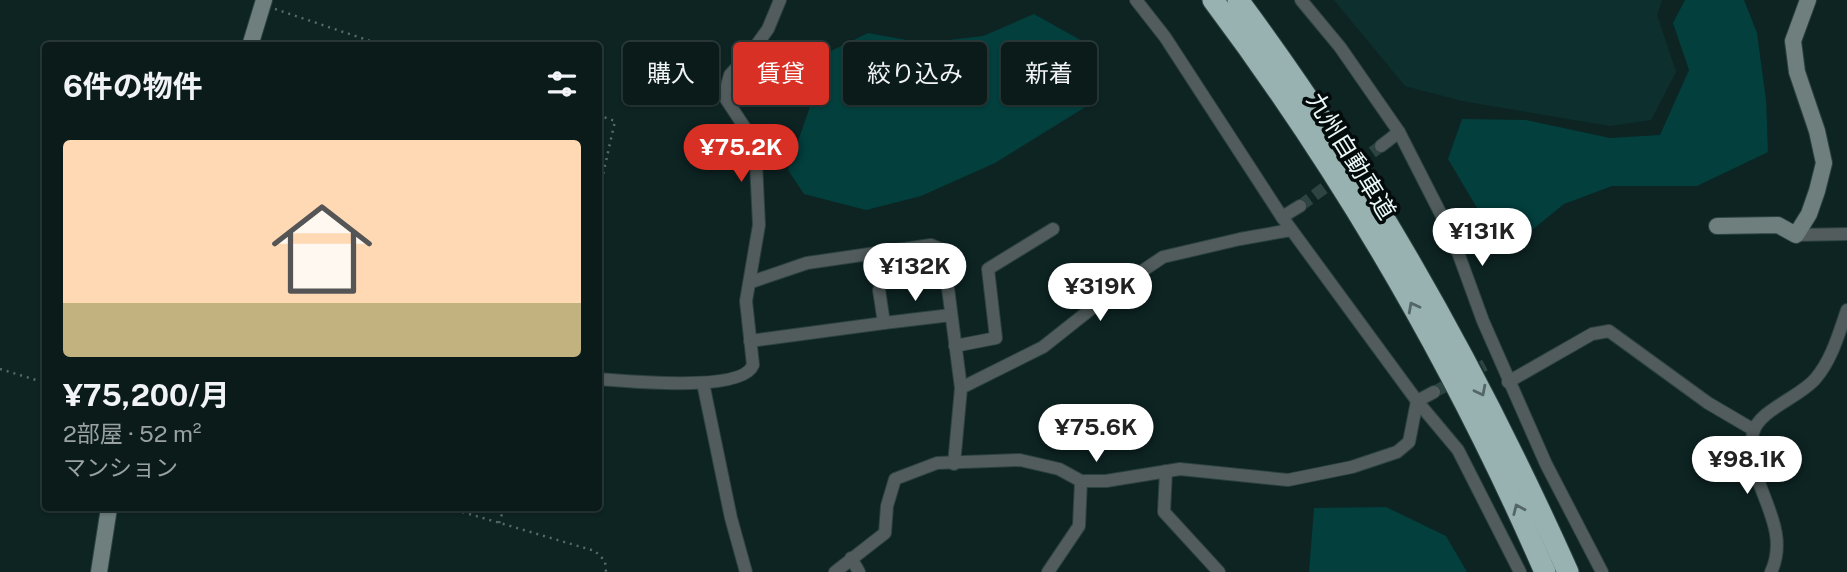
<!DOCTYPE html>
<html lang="ja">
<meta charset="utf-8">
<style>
:root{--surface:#0a1b1a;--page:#182827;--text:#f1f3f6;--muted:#99a1a2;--line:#2a3939;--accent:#d93025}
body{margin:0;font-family:"Public Sans","Noto Sans JP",sans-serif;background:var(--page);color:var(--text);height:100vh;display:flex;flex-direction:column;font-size:26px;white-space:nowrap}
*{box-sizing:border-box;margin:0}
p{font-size:23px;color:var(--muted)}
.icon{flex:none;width:38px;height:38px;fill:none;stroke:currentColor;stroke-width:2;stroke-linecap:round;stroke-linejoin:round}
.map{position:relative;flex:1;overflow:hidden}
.drawer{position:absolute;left:42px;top:42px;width:560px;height:469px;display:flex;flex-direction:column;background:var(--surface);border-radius:7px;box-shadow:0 2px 5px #0004,0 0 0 2px var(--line)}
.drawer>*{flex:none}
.banner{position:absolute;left:623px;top:42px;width:665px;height:63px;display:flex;gap:14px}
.price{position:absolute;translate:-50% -60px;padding:0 16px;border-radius:24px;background:#fff;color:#222;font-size:23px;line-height:46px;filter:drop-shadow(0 2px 4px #0008)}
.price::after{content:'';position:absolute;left:50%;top:42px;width:21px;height:16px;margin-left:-10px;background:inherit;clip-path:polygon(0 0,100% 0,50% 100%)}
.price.current{background:var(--accent);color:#fff}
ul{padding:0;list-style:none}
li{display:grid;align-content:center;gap:14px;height:371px;padding:0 21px}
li+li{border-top:2px solid var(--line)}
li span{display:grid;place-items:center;height:217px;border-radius:7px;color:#555}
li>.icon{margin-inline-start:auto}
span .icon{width:126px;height:126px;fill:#fffc;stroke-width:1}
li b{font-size:30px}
h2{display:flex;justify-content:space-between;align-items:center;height:84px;padding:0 21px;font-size:30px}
.pill{padding:0 24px;border-radius:7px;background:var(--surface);box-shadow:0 2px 5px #0004,0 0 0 2px var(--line);font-size:24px;line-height:63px}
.pill.current{background:var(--accent);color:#fff}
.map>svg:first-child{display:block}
</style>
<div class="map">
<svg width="1847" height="572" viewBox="0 0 1847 572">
<rect width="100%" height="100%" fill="#0d2423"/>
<!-- built -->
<path fill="#0d302e" d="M1334,0H1662L1657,15L1676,72L1651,120L1610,126L1462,101L1405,86Z"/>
<!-- green -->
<g fill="#023f3d">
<path d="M1685,0H1744L1757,33L1766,100L1768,152L1697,186H1612L1564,204L1521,239L1495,246L1480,213L1448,159L1462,119L1526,120L1610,138L1660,135L1689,70L1673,23Z"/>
<path d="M1034,14L1084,42L1087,106L995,163L921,196L866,210L804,194L788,170L829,52L868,33L923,43L983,36Z"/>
<path d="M1386,507L1446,536L1467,572H1309L1314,508Z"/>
</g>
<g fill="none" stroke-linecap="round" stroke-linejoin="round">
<!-- street-tunnel -->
<g stroke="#2e4443" stroke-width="12" stroke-dasharray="12 6" stroke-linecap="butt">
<path d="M1300,206L1381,146"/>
<path d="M1434,392L1485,365"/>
</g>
<defs>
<g id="street">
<path d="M1136,0L1165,37L1282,217L1417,401L1458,450L1520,572"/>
<path d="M1301,0L1340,47L1399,132L1452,236L1483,321L1546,464L1602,572"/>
<path d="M1381,146L1399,132"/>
<path d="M1282,217L1300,206"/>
<path d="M1796,235L1847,234"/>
<path d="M751,282L807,263L931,245L943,250L961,388"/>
<path d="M879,290L884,323L951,315"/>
<path d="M750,341L884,323"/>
<path d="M955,346L996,338L988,269L1053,229"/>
<path d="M598,379C627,381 742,393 753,365L746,301L759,225L756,163L747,131L724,96L730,75L755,47L768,29L780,0"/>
<path d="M1508,382L1592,334L1609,331L1708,403L1754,430"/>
<path d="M703,383L731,518L746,572"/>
<path d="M954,464L961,388L1043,347L1120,286L1163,257L1240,239L1291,230"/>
<path d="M1166,471L1164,512L1219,572"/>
<path d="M851,558L859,572"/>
<path d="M835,572L885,533L887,506L895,479L937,463L1020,460L1059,469L1081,481H1106L1180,469L1288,480L1352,467L1397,452L1409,442L1417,401L1434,392"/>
<path d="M1048,572L1079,526L1081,481"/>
<path d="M1771,572C1794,523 1742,481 1753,433C1758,410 1801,397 1816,378C1832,359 1839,333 1847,310"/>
</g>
<g id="secondary">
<path d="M250,46L264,0"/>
<path d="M1717,226L1778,225L1796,235L1809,214L1817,191L1824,163L1817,131L1797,72L1793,41L1808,0"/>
<path d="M99,572L109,508"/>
</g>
<g id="highway">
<path d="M1213,0C1345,176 1457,370 1545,572"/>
<path d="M1238,0C1370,177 1478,371 1568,572"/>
</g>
</defs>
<!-- street casing -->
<use href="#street" stroke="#2c4241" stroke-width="14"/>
<!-- secondary casing -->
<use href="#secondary" stroke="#2c4241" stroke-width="18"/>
<!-- highway casing -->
<use href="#highway" stroke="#2c4241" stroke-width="23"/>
<!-- path -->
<g stroke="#576b6a" stroke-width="2.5" stroke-dasharray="2 5" stroke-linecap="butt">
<path d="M275,9L385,46"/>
<path d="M598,115L615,121L598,197"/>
<path d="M0,369L46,383"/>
<path d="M449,508L595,551L605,561L606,572"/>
<path d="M499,523L504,508"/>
</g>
<!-- street -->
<use href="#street" stroke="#525c5c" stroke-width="12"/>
<!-- secondary -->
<use href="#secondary" stroke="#6e7f7e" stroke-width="16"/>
<!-- highway -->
<use href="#highway" stroke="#97b2b0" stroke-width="21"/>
</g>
<!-- one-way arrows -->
<defs><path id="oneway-chevron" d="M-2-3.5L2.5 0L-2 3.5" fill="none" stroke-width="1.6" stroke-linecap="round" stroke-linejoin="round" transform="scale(1.75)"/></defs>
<g stroke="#546766">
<use href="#oneway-chevron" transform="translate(1413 307) rotate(-118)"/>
<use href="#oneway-chevron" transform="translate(1481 391) rotate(63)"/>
<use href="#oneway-chevron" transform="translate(1518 509) rotate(-114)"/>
</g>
<g text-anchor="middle" stroke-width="7" stroke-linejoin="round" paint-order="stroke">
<!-- street labels -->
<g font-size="24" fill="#eaf8f7" stroke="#030b0b">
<text transform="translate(1351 156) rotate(58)" y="8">九州自動車道</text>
</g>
</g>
</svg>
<b class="price current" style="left:741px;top:184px">¥75.2K</b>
<b class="price" style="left:1482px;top:268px">¥131K</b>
<b class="price" style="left:915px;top:303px">¥132K</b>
<b class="price" style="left:1100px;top:323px">¥319K</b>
<b class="price" style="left:1096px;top:464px">¥75.6K</b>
<b class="price" style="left:1747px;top:496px">¥98.1K</b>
<div class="banner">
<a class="pill">購入</a>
<a class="pill current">賃貸</a>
<a class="pill">絞り込み</a>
<a class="pill">新着</a>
</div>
<section class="drawer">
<h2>6件の物件<svg class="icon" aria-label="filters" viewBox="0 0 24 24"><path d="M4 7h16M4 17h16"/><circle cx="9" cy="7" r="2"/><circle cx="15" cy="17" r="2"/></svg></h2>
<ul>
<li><span style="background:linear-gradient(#ffd9b3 75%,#c2b280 0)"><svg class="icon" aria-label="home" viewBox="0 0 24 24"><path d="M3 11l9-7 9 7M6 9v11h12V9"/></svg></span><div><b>¥75,200/月</b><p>2部屋 · 52 m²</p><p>マンション</p></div></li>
</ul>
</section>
</div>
